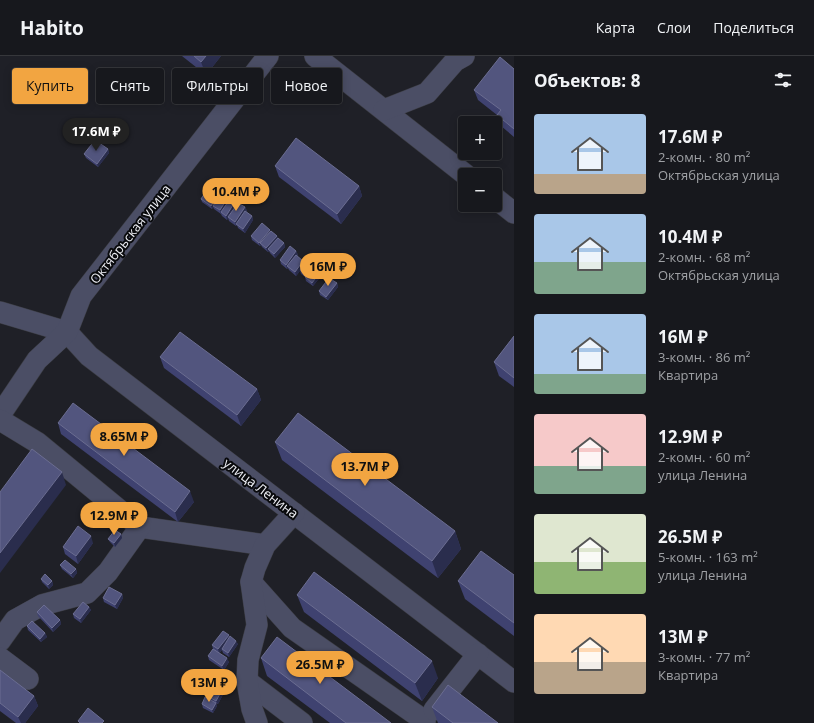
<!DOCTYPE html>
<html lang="ru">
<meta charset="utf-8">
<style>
:root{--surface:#17181d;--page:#24252a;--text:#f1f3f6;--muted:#9ea0a4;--line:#36373b;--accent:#f2a541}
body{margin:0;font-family:"Open Sans",sans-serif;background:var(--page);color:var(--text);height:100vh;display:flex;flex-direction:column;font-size:15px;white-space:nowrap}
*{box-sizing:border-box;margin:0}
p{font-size:13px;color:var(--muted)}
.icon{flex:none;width:22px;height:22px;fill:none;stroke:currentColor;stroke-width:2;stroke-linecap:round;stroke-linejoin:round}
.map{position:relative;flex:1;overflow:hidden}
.panel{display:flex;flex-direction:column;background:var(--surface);width:300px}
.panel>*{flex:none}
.banner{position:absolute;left:12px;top:12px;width:380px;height:36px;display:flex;gap:8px}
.buttons{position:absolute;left:458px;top:60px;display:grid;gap:8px}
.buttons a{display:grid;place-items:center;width:44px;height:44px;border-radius:4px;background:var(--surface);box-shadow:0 2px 10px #0003,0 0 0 1px var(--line);font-size:20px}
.price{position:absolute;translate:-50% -34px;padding:0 9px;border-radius:14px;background:var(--accent);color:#111;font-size:13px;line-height:26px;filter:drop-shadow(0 1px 2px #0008)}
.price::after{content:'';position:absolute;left:50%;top:24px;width:12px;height:9px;margin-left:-6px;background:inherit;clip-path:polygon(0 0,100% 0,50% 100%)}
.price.current{background:#222;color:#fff}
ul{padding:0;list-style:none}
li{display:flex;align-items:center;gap:12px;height:100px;padding:0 20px}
li span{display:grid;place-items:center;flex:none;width:112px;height:80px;border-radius:4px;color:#555}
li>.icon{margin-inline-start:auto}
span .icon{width:48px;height:48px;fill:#fffc;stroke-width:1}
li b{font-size:17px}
h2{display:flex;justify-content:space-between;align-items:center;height:48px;padding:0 20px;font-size:17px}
.chip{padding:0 14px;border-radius:4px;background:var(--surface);box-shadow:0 2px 10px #0003,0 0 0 1px var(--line);font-size:14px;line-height:36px}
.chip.current{background:var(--accent);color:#111}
header{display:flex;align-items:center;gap:24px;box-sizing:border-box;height:56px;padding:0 20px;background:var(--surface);border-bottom:1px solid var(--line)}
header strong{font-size:19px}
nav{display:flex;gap:22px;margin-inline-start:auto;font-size:14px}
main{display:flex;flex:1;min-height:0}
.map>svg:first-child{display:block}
</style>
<header>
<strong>Habito</strong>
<nav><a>Карта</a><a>Слои</a><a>Поделиться</a></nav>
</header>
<main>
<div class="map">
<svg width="514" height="667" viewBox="0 0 514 667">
<rect width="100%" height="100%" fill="#1f2027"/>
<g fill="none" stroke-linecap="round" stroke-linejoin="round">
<defs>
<g id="minor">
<path d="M315,0L466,119"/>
<path d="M384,54L427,37L455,5L464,0"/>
<path d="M495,142L514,157"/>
<path d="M0,256L67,276L89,300L514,626"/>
<path d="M0,359L37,304L67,276L81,240L268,0"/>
<path d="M0,364L38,387L140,471L265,489"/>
<path d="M251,526L292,572L425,665"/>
<path d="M0,585L15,564L42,549L87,537L108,516L140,471"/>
<path d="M0,602L28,623"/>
<path d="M247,625L302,667"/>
<path d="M434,654L478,598"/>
<path d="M257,667L252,653L247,625L248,604L257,569L251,526L255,512L265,489L294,457"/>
</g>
</defs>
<!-- minor casing -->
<use href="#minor" stroke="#3c3d44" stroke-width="22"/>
<!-- minor -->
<use href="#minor" stroke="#4b4e65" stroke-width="21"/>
</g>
<!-- wall -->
<g fill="#3f4270">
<path d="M182,0H221L206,19Z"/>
<path d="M514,13V81L501,70L497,59L478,44L474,34Z"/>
<path d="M108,93L109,97L98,111L86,102L84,98Z"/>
<path d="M275,110L359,130L362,140L341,168L279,121Z"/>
<path d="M222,136L229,140L231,144L229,146L233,149L234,152L245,151L247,155L246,156L252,160L253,164L245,177L238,172L237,169L236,170L229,165L228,162L227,164L222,160L221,158L214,153L213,151L212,153L202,146L201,143Z"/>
<path d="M271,175L277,180L278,183L284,187L285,191L275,202L270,197L269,195L268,196L262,191L261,189L260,190L252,184L251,180Z"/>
<path d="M296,195L298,199L297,200L304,208L313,210L322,219L313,230L306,225L305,221L301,218L300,215L296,220L289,214L288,212L287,213L281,208L280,204Z"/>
<path d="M337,227L338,231L328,244L320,239L319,235Z"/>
<path d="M514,280V331L499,320L494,306Z"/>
<path d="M160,301L257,333L261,344L241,370L164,312Z"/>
<path d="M58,367L194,446L178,466L61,378Z"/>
<path d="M275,386L455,475L461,493L438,522L282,404Z"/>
<path d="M121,478L122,482L115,491L110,486L108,483Z"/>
<path d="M93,487L78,508L65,498L63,491Z"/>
<path d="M60,509L76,513L77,517L73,522L62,513Z"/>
<path d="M514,519V580L465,543L458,525Z"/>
<path d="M41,523L52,525L53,529L49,533L42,526Z"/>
<path d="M122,538L123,542L117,553L104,546L103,542Z"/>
<path d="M297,539L438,622L422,645L304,556Z"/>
<path d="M89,551L91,554L81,567L74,562L73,558Z"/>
<path d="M37,556L60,564L61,568L53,576L38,560Z"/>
<path d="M27,570L45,577L47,581L41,586L28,574Z"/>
<path d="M229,579V581L238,588L229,601L223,597L222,594L219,597L229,606L224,614L209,604L208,600L213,593L212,589Z"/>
<path d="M261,602L391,667H330L267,620Z"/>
<path d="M0,614L34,640L38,650L25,667H16L0,655Z"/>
<path d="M226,633L218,648L216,647L217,650L213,657L203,652L202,648L207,642L206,639Z"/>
<path d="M432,651L498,667H438Z"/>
</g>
<!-- shaded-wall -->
<g fill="#2a2d4d">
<path d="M206,0H221L206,19L201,6Z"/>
<path d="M108,93L109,97L98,111L97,108Z"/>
<path d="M359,130L362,140L341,168L337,158Z"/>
<path d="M221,134L223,138L213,150V151L212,153L211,150Z"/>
<path d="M229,140L231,144L222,157L221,156V158L220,154Z"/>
<path d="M233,149L235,153L227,164L226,160Z"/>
<path d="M245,151L247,155L237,169L236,168L237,169L236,170L235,166Z"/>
<path d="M252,160L253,164L245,177L243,173Z"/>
<path d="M270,174L271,177L260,187L261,189L260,190L259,187Z"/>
<path d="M277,180L278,184L268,193L269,195L268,196L266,192Z"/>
<path d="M284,187L285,191L275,202L274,198Z"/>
<path d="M296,195L298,199L288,211L287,210L288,212L287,213L286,209Z"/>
<path d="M303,205L305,209L296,220L295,216Z"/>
<path d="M312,209L314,213L306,222L305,218Z"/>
<path d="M321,215L322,219L313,230L312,227Z"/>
<path d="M337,227L338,231L328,244L326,241Z"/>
<path d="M257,333L261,344L241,370L237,359Z"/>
<path d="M62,416L66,429L0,517V497Z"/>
<path d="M190,435L194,446L178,466L175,456Z"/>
<path d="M455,475L461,493L438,522L432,505Z"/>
<path d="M121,478L122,482L115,491L114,487Z"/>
<path d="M91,480L93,487L78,508L76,500Z"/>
<path d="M76,513L77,517L73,522L71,518Z"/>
<path d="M52,525L53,529L49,533L48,529Z"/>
<path d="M122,538L123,542L117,553L115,549Z"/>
<path d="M89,551L91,554L81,567L80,563Z"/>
<path d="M60,564L61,568L53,576L52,572Z"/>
<path d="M45,577L47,581L41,586L40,583Z"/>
<path d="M229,579L230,583L219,597L218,593Z"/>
<path d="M236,585L238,588L229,601L228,597Z"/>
<path d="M227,602L229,606L224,614L222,610Z"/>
<path d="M432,605L438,622L422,645L415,627Z"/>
<path d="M225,629L226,633L218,648L216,645Z"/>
<path d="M34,640L38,650L25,667H21L18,661Z"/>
<path d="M216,647L217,650L213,657L212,654Z"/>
</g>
<!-- building -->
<g fill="#52557e" stroke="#6b6d91">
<path d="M194,0H206L201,6Z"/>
<path d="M500,1L514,13V73L497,59L501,54L474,34Z"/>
<path d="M296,82L359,130L337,158L275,110Z"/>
<path d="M95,84L108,93L97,108L84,98Z"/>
<path d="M211,127L221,134L211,150L201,143Z"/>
<path d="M222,136L229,140L220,154L213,150Z"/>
<path d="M228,146L233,149L226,160L221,156Z"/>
<path d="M238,147L245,151L235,166L228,161Z"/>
<path d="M245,155L252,160L243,173L236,168Z"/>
<path d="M262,167L270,174L259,187L251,180Z"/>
<path d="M271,175L277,180L266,192L260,187Z"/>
<path d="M278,182L284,187L274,198L268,193Z"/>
<path d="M290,190L296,195L286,209L280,204Z"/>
<path d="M296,199L303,205L295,216L287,210Z"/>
<path d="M307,205L312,209L305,218L300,214Z"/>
<path d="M314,209L321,215L312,227L305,221Z"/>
<path d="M329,222L337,227L326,241L319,235Z"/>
<path d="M180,276L257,333L237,359L160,301Z"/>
<path d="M514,280V322L494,306Z"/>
<path d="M73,347L190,435L175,456L58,367Z"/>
<path d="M298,357L455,475L432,505L275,386Z"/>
<path d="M32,393L62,416L0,497V436Z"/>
<path d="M78,470L91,480L76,500L63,491Z"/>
<path d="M115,474L121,478L114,487L108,483Z"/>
<path d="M481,495L514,519V567L458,525Z"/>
<path d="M65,504L76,513L71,518L60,509Z"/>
<path d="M314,516L432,605L415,627L297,539Z"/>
<path d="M45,518L52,525L48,529L41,523Z"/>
<path d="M109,531L122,538L115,549L103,542Z"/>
<path d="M83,546L89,551L80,563L73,558Z"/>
<path d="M44,549L60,564L52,572L37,556Z"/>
<path d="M32,565L45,577L40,583L27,570Z"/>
<path d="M223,575L229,579L218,593L212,589Z"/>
<path d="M230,580L236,585L228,597L222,593Z"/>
<path d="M277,581L391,667H346L261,602Z"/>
<path d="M213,593L227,602L222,610L208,600Z"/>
<path d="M0,614L34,640L18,661L0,647Z"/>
<path d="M215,623L225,629L216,645L206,639Z"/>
<path d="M448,629L498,667H453L432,651Z"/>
<path d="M205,641L216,647L212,654L202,648Z"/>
<path d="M88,652L104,665L102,667H80L78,665Z"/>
</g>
<g text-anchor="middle" stroke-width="4" stroke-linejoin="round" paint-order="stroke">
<!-- street labels -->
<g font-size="13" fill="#eff0f6" stroke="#090a0d">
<text transform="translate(130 178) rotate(-52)" y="5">Октябрьская улица</text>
<text transform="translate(261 432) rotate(37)" y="5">улица Ленина</text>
</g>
</g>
</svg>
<div class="buttons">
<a>+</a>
<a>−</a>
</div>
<b class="price current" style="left:96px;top:96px">17.6M ₽</b>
<b class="price" style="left:236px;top:156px">10.4M ₽</b>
<b class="price" style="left:328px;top:231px">16M ₽</b>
<b class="price" style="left:124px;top:401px">8.65M ₽</b>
<b class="price" style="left:365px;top:431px">13.7M ₽</b>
<b class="price" style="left:114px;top:480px">12.9M ₽</b>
<b class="price" style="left:320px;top:629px">26.5M ₽</b>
<b class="price" style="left:209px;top:647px">13M ₽</b>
<div class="banner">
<a class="chip current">Купить</a>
<a class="chip">Снять</a>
<a class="chip">Фильтры</a>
<a class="chip">Новое</a>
</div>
</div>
<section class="panel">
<h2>Объектов: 8<svg class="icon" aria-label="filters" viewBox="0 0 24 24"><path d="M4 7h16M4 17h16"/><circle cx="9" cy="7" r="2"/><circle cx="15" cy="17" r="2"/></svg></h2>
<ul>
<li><span style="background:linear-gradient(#a9c7e8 75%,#b9a48a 0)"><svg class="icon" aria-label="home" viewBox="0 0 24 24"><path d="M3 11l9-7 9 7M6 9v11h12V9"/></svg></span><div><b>17.6M ₽</b><p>2-комн. · 80 m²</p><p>Октябрьская улица</p></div></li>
<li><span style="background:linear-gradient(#a9c7e8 60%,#7fa58c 0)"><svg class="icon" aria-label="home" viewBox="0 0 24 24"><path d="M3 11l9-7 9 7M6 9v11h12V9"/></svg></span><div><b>10.4M ₽</b><p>2-комн. · 68 m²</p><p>Октябрьская улица</p></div></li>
<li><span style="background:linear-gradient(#a9c7e8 75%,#7fa58c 0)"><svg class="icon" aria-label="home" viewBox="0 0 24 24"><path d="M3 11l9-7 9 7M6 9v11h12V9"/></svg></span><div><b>16M ₽</b><p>3-комн. · 86 m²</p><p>Квартира</p></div></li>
<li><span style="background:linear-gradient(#f6c9c9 65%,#7fa58c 0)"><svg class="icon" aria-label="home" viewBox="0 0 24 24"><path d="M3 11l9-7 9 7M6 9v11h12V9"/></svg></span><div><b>12.9M ₽</b><p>2-комн. · 60 m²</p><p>улица Ленина</p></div></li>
<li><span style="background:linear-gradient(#dfe7d0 60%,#8fb573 0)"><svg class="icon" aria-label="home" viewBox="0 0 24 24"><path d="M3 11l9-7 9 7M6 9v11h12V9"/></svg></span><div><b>26.5M ₽</b><p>5-комн. · 163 m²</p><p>улица Ленина</p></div></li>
<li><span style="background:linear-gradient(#ffd9b3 60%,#b9a48a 0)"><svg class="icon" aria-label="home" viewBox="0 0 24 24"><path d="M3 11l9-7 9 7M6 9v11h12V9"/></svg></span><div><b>13M ₽</b><p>3-комн. · 77 m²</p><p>Квартира</p></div></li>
</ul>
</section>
</main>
